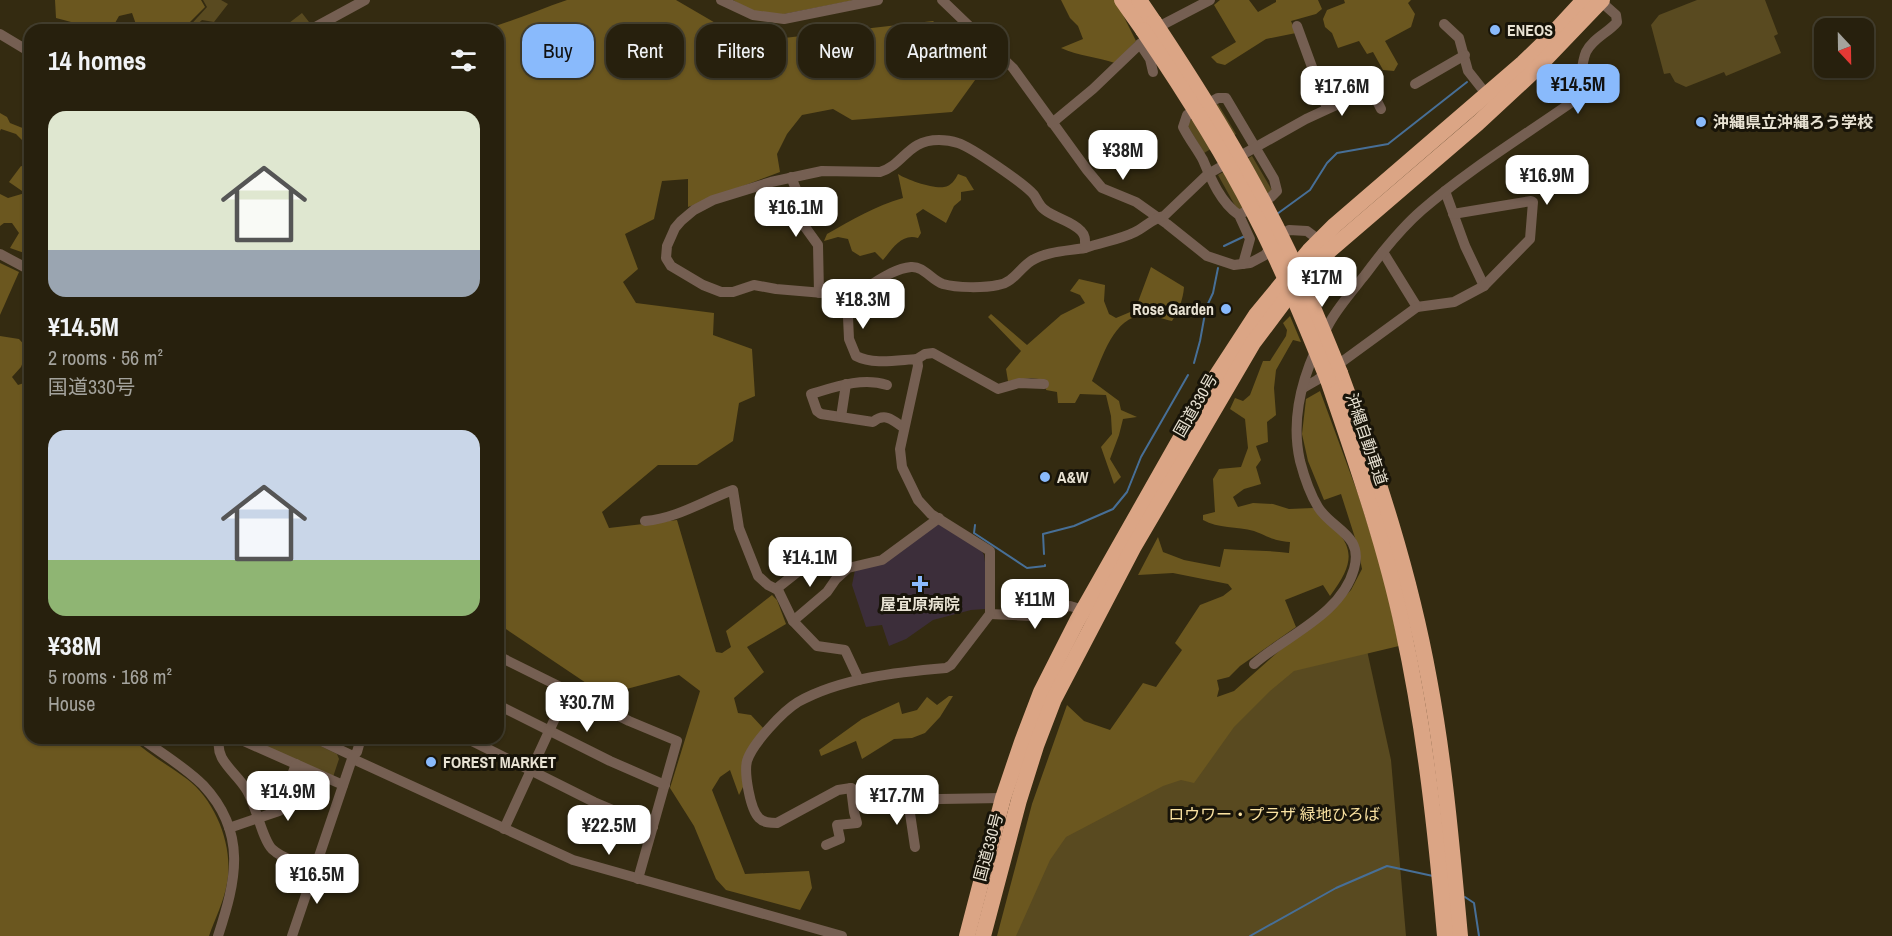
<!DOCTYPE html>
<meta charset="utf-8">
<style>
:root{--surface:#27200d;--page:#2f2816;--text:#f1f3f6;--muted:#a4a39d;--line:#433e2e;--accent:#89bafc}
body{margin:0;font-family:"Archivo Narrow","Noto Sans JP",sans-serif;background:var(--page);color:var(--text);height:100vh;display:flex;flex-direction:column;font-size:22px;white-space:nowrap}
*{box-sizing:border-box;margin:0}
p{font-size:20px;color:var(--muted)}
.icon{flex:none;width:33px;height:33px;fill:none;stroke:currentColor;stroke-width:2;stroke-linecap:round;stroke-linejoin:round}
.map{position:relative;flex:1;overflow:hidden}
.details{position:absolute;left:24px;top:24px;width:480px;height:720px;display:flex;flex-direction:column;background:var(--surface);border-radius:18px;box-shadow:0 2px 4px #0004,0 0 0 2px var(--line)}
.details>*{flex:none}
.guide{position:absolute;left:522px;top:24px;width:570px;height:54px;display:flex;gap:12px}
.needle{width:39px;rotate:158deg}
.fabs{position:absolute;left:1814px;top:18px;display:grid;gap:12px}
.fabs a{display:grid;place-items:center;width:60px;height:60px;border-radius:12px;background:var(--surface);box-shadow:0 2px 4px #0004,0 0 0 2px var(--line);font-size:30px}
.price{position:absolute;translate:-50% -51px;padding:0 14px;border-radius:12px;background:#fff;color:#222;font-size:20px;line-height:39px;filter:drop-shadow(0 2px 3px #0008)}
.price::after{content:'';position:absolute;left:50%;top:36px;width:18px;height:14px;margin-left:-9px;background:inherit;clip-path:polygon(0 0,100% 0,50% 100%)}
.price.active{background:var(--accent);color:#111}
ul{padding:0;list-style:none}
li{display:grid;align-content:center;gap:12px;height:318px;padding:0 24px}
li span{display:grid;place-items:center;height:186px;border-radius:18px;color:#555}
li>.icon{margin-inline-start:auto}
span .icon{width:108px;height:108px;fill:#fffc;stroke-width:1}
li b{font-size:26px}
h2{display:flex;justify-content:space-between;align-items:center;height:72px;padding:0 24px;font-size:26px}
.tag{padding:0 21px;border-radius:18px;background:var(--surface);box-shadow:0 2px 4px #0004,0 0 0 2px var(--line);font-size:21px;line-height:54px}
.tag.active{background:var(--accent);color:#111}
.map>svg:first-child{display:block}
</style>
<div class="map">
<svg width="1892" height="936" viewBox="0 0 1892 936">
<rect width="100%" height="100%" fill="#342b11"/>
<!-- medical -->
<path fill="#3c2e3a" d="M939,522L980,548L984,555L988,583L985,609L971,610L933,620L906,639L889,646L882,625L866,627L852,585L855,570Z"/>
<!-- green -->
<g fill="#594a20">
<path d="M203,0H221L228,4L214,22L202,20L191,30H186L207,7Z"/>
<path d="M1697,0H1765L1778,34L1774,36L1781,53L1726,76L1724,72L1686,87L1675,82L1670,73L1664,74L1651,25L1659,15Z"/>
<path d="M302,13L309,22L295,30H274L277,27L280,30Z"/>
<path d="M1218,104L1236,134L1204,153L1186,123Z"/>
<path d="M1252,156L1273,192L1238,211L1218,175Z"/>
<path d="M1361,623L1391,760L1406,936H1007L1039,807Z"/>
<path d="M248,738H304L337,754L339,759L333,777Z"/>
</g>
<!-- forest -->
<g fill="#6b571f">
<path d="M55,0H201L205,7L182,30H138L132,13L119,16L111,30H77L75,23L56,18Z"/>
<path d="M567,0H676L748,42L933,21L983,69L952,112L852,120L833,109L802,115L787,134L777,154L780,172L688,207V179L662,181L654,219L625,234L638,269L623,282L636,303L714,313L713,335L752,349L755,396L739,403L733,441L697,465H658L602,512L609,528L677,520L716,652L722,653L731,647L726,631L772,595L777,600L786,624L747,647L764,672L734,698L738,713L751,715L764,729L748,750L743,787L739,795L730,770L720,777L712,790L745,874L809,871L812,888L800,910L726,890L716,879L694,826L670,788L700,691L679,675L604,695L500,625L498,618V30H482C511,22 538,10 567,0Z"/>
<path d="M733,0H855L779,15L749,10Z"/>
<path d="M1061,0H1119L1117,3L1136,41L1115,63C1097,57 1079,56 1061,48L1083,39L1078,26L1070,18Z"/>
<path d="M1220,0H1249L1258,12L1276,2V0H1318L1322,9L1316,14L1291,21L1296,33L1266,39L1225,65L1217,63L1211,57L1236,42L1214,5Z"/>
<path d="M1344,0H1411L1408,3L1415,14L1411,27L1385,41L1398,64L1394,71L1383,70L1373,52L1367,54L1359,41L1338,48L1332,33L1325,27L1323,19L1327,10L1345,3Z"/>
<path d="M0,113L7,117L10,123L30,131L23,141L16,134L1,129L0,131Z"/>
<path d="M21,166L30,168V255L10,248L19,233L12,223H4L0,226V194L8,198L25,193L9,182Z"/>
<path d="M898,174C907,180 934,189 944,187C951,186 955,180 958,174L966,177L974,190L961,192V200L954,206L946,223L923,209L916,214L921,233L918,238C902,233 893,248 883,260L875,252L860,256L852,251L848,239L838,237L824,241L827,234C852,220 875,206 903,198Z"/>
<path d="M0,263L19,272L0,315Z"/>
<path d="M1151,267L1184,287C1183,300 1179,309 1172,321C1163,319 1153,315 1144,315C1113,317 1103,357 1092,381L1119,401L1121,410L1137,417L1123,419L1119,435L1110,459L1121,477L1114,484L1101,447L1112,434L1111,416L1106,395L1080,394L1075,403H1058L1057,392L1046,390L1047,380L1031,378L1008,381L1006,369L1021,351L988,317L991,314L1027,345L1061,315L1085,303L1080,295L1070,291L1079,279L1105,285L1104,301L1109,314L1116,318L1135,310Z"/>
<path d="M1290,316L1301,342L1293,340L1276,370L1274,388L1276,415L1267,422L1268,442L1256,446L1261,460L1256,467L1261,484L1244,489L1233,497L1238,507L1253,503L1273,504L1289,509L1313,508C1349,540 1363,553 1330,596L1323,585L1285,600L1296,627L1240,666L1229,677L1217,680L1219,689L1217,697L1234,691L1287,644L1326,616L1351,590L1362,569L1357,544L1341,494L1324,500L1308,461L1302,434L1306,399L1320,391L1358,494L1383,573L1399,646L1294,671L1270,691L1234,727L1194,783L1181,780L1163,786L1066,837L1050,860L1016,936H997L1032,804L1067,705L1084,721L1110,730L1143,683L1156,687L1182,650L1175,643L1200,605L1223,596L1232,589L1228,584L1173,573L1138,575L1158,537L1163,552L1184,560L1220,567L1224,549C1246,551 1267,550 1289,553L1290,542C1271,540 1270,537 1254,531C1237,526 1218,529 1203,520V515L1215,512L1213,479L1219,469L1241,467L1248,448L1245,419L1230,409L1235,398L1243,401L1250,395L1263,361H1270L1286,336L1287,330L1283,323Z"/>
<path d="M0,336L19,339L28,349L21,367L12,377L18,385L30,381V738H131C148,754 168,765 187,779C216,801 234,847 227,883C224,901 215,919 209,936H0Z"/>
<path d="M949,696H953L940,717L925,733L912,738L894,739L862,759L856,741L821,756L819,750L862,719L899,702L902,714L917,710L927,697L937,705Z"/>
</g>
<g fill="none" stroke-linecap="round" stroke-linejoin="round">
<!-- stream -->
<g stroke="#476f97" stroke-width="2">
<path d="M1277,214L1310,190L1327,163L1337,153L1388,144L1467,82"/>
<path d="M1224,246L1245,236"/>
<path d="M1194,363L1200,341L1206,308L1213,293L1218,268"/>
<path d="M975,525L974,533L1027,568L1045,566V565"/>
<path d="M1044,554L1043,534L1074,526L1113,509L1127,492L1141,457L1188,375"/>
<path d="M1465,897L1474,903L1479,936"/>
<path d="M1250,936L1336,888L1387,866L1433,876"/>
</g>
<!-- minor -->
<g stroke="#755f52" stroke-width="10">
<path d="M721,0L753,15L784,19L878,0"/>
<path d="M942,0L1013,68L1087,170L1102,188L1136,202L1167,224L1207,256L1234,265L1250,263L1265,255L1279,236L1289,230L1307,231L1323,243"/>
<path d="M1444,24L1459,38L1468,71L1487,95"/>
<path d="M1297,26L1327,108"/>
<path d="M310,30L365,0"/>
<path d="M0,34L30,52"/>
<path d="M1140,44L1150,59L1153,72"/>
<path d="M1415,84L1465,55"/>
<path d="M1052,123L1093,89L1140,44L1164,24L1210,0"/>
<path d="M791,177L798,194L800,220L818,245L819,293"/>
<path d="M1445,191L1465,246L1484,286"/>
<path d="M1239,215C1221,203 1211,179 1203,160C1197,149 1189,139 1183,127L1187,115L1218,98H1226L1274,179L1277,191L1271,197L1239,215L1250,239L1243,264"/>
<path d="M1383,252L1417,307L1454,302L1484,286L1530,239L1533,202L1531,201L1453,214"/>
<path d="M0,254L30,270"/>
<path d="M847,295H853C871,287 890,269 911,267C924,266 931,280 943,284C957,288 984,288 998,285C1013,283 1019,269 1031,261C1046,251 1068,251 1085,248"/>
<path d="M917,359L925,354L933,353L998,389L1019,383L1044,384"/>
<path d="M887,385C862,377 835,387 811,394L817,411L821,414L873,422C885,412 893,420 904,428"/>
<path d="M1303,388L1317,380L1417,307"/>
<path d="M841,417L846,384"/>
<path d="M645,521C678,518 703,501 733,490L739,528L758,576L768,585L778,590L793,621"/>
<path d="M776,589L810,562"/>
<path d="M990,614L1031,616L1070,606L1087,611"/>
<path d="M498,656L629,721L677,741L638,879"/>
<path d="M1254,664C1287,635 1341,615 1354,569C1364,534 1332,530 1318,507C1310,494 1304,476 1300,461C1289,413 1306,364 1330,322C1339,306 1353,290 1365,275C1382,252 1400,229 1422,210C1468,170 1522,137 1572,102C1584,86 1579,69 1586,52C1593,38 1608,33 1617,22L1616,15L1599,0"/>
<path d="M859,680L845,650L817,646L793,621L827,592L836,579L848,568L882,560L939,518"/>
<path d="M498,705L610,761L665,785"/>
<path d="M141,738C161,753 185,767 203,785C248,833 236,881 218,936"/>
<path d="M220,738C213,759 236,772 246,789C256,804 262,839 272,849C284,860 301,863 316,865"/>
<path d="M237,738L343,785"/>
<path d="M315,738L353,756"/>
<path d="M466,738L594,802L653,827"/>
<path d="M353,759L573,860L842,936"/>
<path d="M1003,798L878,800L851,788L838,790L777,823C771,823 764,823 759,818C750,809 744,773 747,761C752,744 783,711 798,702C841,678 898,672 946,668L951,665L990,614V551L931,514L918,500L902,467L900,449L918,366L917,359C898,360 873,365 856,356L849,339L847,295L776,289L754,285L733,292H721L703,285L671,266L666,258L667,246L675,228L681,221L694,210L713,200L771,182L822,171L880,172C905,164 907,140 939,140C945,140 952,141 958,143C971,147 1025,184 1034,195C1038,201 1039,206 1045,210C1055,218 1072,221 1081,231C1086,236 1085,241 1085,248C1102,242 1119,240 1135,232C1145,227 1153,218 1164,216L1208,174L1306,119L1371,89L1381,109"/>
<path d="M908,800L915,847"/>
<path d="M229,828L279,811L296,764"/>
<path d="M504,829L568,690"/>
<path d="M826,845L840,839L837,825L857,823L854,812L851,788"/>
<path d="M292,936L353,756L357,752L361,738"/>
</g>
<!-- highway -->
<g stroke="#dba585" stroke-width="16">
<path d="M1122,0L1143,30"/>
<path d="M1139,0L1154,22"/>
<path d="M1340,373C1377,473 1410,574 1429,679C1445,764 1452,850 1460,936"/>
<path d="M1328,380C1356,462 1385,544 1403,629C1425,730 1436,833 1445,936"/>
<path d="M967,936L1003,798L1022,742L1041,692L1077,621L1213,381L1256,315L1309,251L1335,225L1523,63L1550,37L1584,0"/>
<path d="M983,936L1019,800L1036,746L1054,699L1133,548L1253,343L1295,287L1330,250L1478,123L1534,71L1602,0"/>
</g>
<!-- highway-bridge -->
<g stroke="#dba585" stroke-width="16">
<path d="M1154,22C1203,96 1250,171 1288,251C1307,291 1323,332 1340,373"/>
<path d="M1143,30C1183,89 1222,150 1254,213C1282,267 1305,323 1328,380"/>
</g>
</g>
<!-- markers -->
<g fill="#89bafc" stroke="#181409" stroke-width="2">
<circle cx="1495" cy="30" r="6"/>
<circle cx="1701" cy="122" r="6"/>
<circle cx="1226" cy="309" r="6"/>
<circle cx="1045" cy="477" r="6"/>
<path d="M917 575h6v6h6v6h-6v6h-6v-6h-6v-6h6z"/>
<circle cx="431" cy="762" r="6"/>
</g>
<g text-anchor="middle" stroke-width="6" stroke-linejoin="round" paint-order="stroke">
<!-- poi labels -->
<g font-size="16" font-weight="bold" fill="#e8e2d3" stroke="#181409" text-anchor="start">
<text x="1507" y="36">ENEOS</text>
<text x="1713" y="128">沖縄県立沖縄ろう学校</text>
<text x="1214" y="315" text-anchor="end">Rose Garden</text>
<text x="1057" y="483">A&amp;W</text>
<text x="920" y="610" text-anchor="middle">屋宜原病院</text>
<text x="443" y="768">FOREST MARKET</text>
</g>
<!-- street labels -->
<g font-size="16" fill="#e8e2d3" stroke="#181409">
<text transform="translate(1195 405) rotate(-60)" y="6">国道330号</text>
<text transform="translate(1367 439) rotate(71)" y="6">沖縄自動車道</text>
<text transform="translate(988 847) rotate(-75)" y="6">国道330号</text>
</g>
<!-- park labels -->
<g font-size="16" fill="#fae2a1" stroke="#181409">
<text x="1274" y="820">ロウワー・プラザ 緑地ひろば</text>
</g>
</g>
</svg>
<div class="fabs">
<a><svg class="needle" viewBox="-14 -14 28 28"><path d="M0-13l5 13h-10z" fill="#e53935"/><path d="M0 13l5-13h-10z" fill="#a4a39d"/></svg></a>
</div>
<b class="price active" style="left:1578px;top:115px">¥14.5M</b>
<b class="price" style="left:1342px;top:117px">¥17.6M</b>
<b class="price" style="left:1123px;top:181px">¥38M</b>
<b class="price" style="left:1547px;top:206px">¥16.9M</b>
<b class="price" style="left:796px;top:238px">¥16.1M</b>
<b class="price" style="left:1322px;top:308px">¥17M</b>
<b class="price" style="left:863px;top:330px">¥18.3M</b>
<b class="price" style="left:810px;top:588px">¥14.1M</b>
<b class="price" style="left:1035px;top:630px">¥11M</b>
<b class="price" style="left:587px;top:733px">¥30.7M</b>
<b class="price" style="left:288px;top:822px">¥14.9M</b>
<b class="price" style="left:897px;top:826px">¥17.7M</b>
<b class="price" style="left:609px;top:856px">¥22.5M</b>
<b class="price" style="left:317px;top:905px">¥16.5M</b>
<div class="guide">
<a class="tag active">Buy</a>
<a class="tag">Rent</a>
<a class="tag">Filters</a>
<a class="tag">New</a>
<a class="tag">Apartment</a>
</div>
<section class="details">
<h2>14 homes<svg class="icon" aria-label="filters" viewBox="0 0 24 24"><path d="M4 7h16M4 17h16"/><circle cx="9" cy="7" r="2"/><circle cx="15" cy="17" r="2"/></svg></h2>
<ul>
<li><span style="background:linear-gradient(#dfe7d0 75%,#9aa5b1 0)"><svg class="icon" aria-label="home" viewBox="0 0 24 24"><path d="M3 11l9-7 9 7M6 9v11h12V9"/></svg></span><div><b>¥14.5M</b><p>2 rooms · 56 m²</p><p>国道330号</p></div></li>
<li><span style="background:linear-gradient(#c9d6e8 70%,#8fb573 0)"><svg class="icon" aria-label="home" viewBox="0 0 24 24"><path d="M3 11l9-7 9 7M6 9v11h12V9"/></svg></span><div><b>¥38M</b><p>5 rooms · 168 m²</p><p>House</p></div></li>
</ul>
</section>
</div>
